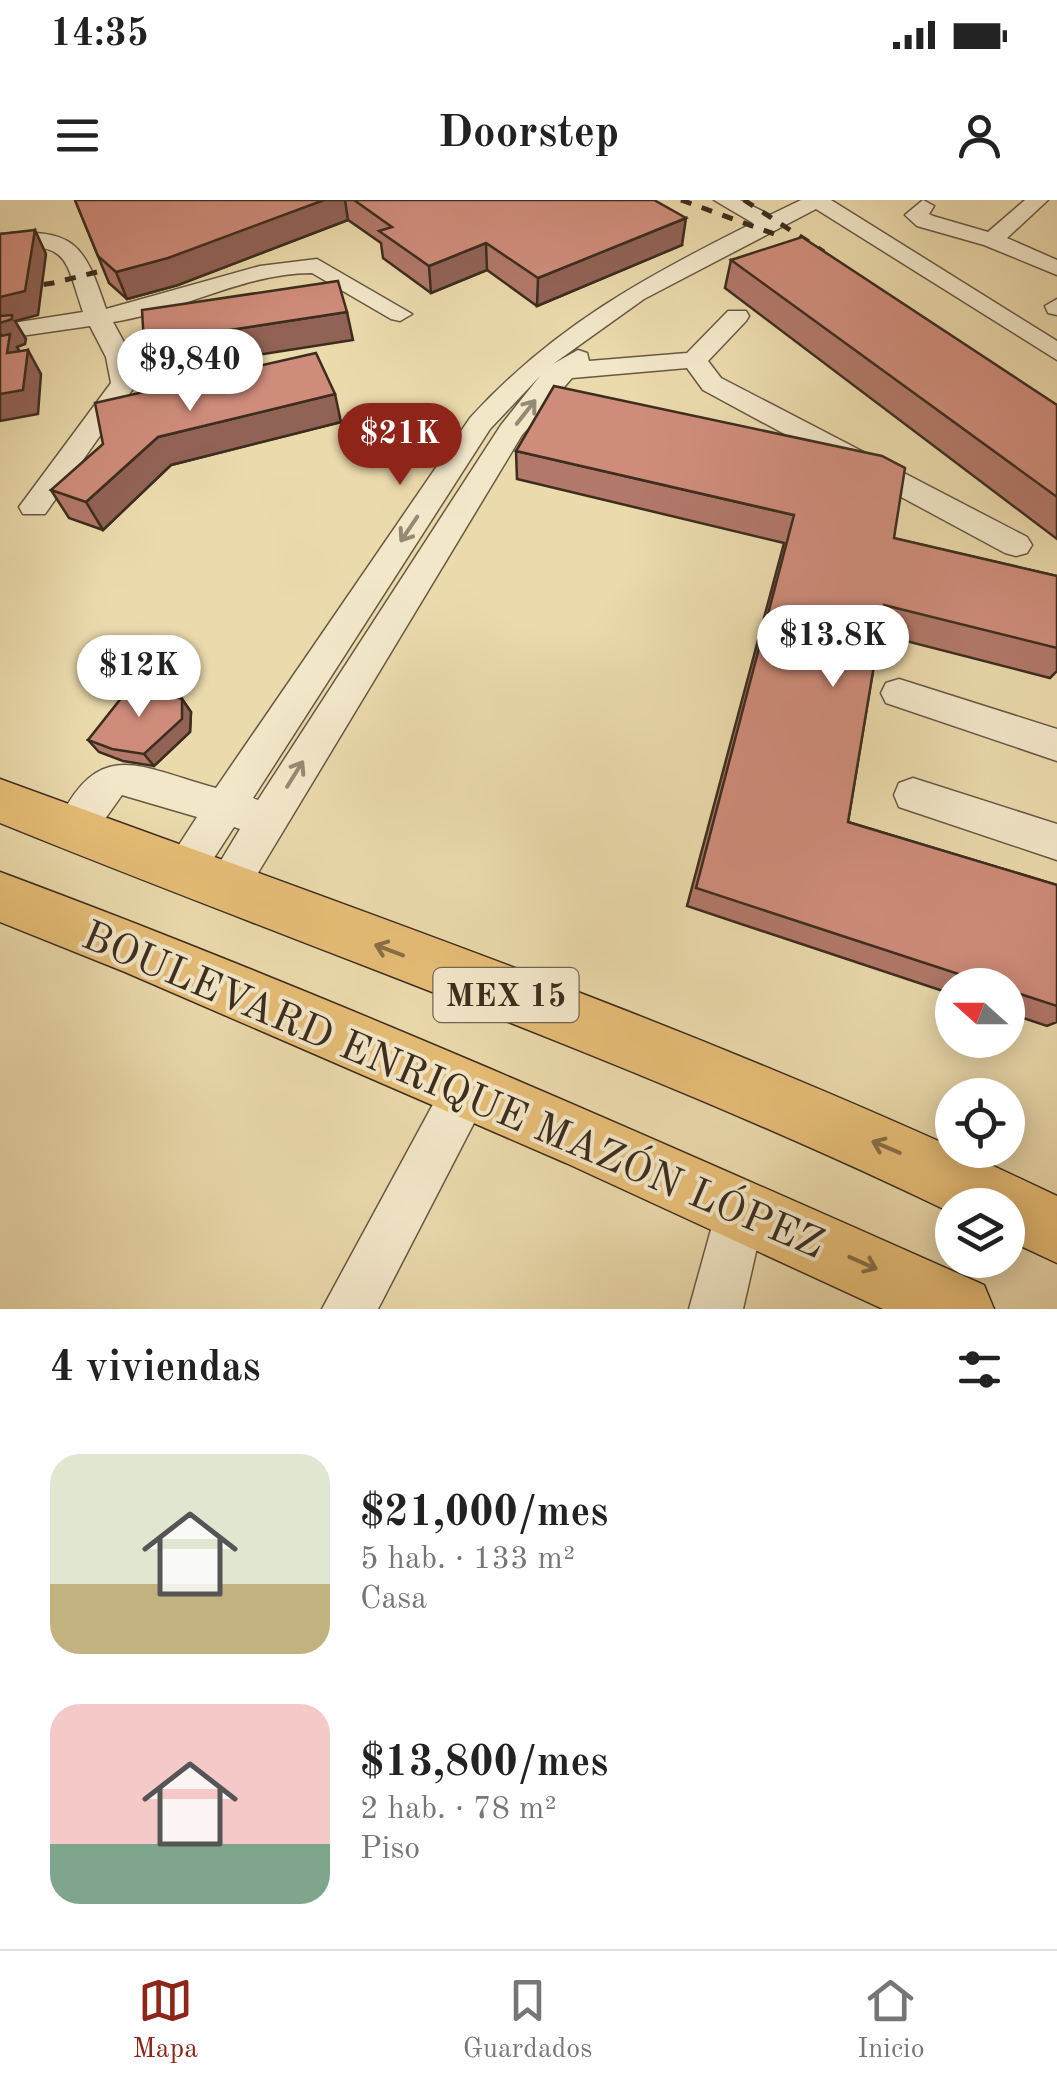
<!DOCTYPE html>
<html lang="es">
<meta charset="utf-8">
<style>
:root{--surface:#fff;--page:#f6f6f6;--text:#222;--muted:#767676;--line:#e0e0e0;--accent:#8f2418}
body{margin:0;font-family:"Old Standard TT",serif;background:var(--page);color:var(--text);height:100vh;display:flex;flex-direction:column;font-size:38px;white-space:nowrap}
*{box-sizing:border-box;margin:0}
p{font-size:32px;color:var(--muted)}
.icon{flex:none;width:55px;height:55px;fill:none;stroke:currentColor;stroke-width:2;stroke-linecap:round;stroke-linejoin:round}
.map{position:relative;height:1109px;overflow:hidden}
.panel{display:flex;flex-direction:column;background:var(--surface);flex:1}
.panel>*{flex:none}
.needle{width:65px;rotate:291deg}
.fabs{position:absolute;left:935px;top:768px;display:grid;gap:20px}
.fabs a{display:grid;place-items:center;width:90px;height:90px;border-radius:50%;background:var(--surface);box-shadow:0 5px 25px #0003;font-size:50px}
.price{position:absolute;translate:-50% -85px;padding:0 22px;border-radius:35px;background:#fff;color:#222;font-size:32px;line-height:65px;filter:drop-shadow(0 2px 5px #0008)}
.price::after{content:'';position:absolute;left:50%;top:60px;width:30px;height:22px;margin-left:-15px;background:inherit;clip-path:polygon(0 0,100% 0,50% 100%)}
.price.active{background:var(--accent);color:#fff}
ul{padding:0;list-style:none}
li{display:flex;align-items:center;gap:30px;height:250px;padding:0 50px}
li span{display:grid;place-items:center;flex:none;width:280px;height:200px;border-radius:30px;color:#555}
li>.icon{margin-inline-start:auto}
span .icon{width:120px;height:120px;fill:#fffc;stroke-width:1}
li b{font-size:42px}
h2{display:flex;justify-content:space-between;align-items:center;height:120px;padding:0 50px;font-size:42px}
.status{display:flex;justify-content:space-between;align-items:center;height:70px;padding:0 50px;background:var(--surface);direction:ltr}
.status svg{height:28px;fill:currentColor}
header{display:flex;justify-content:space-between;align-items:center;height:130px;padding:0 50px;background:var(--surface);font-size:45px;font-weight:700}
.tab-bar{display:flex;justify-content:space-around;align-items:center;height:140px;border-top:2px solid var(--line);background:var(--surface);font-size:28px;color:var(--muted)}
.tab-bar a{display:grid;justify-items:center;gap:5px}
.tab-bar .active{color:var(--accent)}
.map>svg:first-child{display:block}
</style>
<div class="status"><b>14:35</b><svg viewBox="0 0 49 12"><path d="M0 12V9h3v3zM5 12V6h3v6zM10 12V3h3v9zM15 12V0h3v12zM26 1h20v11H26zM47 4h2v5h-2z"/></svg></div>
<header><svg class="icon" aria-label="menu" viewBox="0 0 24 24"><path d="M4 6h16M4 12h16M4 18h16"/></svg>Doorstep<svg class="icon" aria-label="person" viewBox="0 0 24 24"><circle cx="12" cy="8" r="4"/><path d="M4 21q1-7 8-7t8 7"/></svg></header>
<div class="map">
<svg width="1057" height="1109" viewBox="0 0 1057 1109">
<rect width="100%" height="100%" fill="#ebdaac"/>
<filter id="stains"><feTurbulence type="fractalNoise" baseFrequency=".002" numOctaves="4"/><feColorMatrix values="0 0 0 0 .2 0 0 0 0 .09 0 0 0 0 .02 0 0 0 .5 -.17"/></filter>
<radialGradient id="worn" r=".72"><stop offset=".6" stop-color="#630" stop-opacity="0"/><stop offset="1" stop-color="#630" stop-opacity=".3"/></radialGradient>
<g fill="none" stroke-linecap="round" stroke-linejoin="round">
<defs>
<g id="minor">
<path d="M714,0H740L770,15L801,0H831L1057,141V160L816,9L644,99L553,164L578,150L587,153L589,161L687,153L728,111H746L749,116L746,121L708,161L721,178L1027,337L1032,345L1027,353L1016,356L1005,353L703,190L687,168L572,178L522,235L241,701L226,706L211,701L205,687L240,629L234,627L197,684L183,690L169,684L162,671L197,617L122,595L88,643L74,648L60,643L54,630C98,535 135,566 216,588L470,218C553,127 645,77 753,23ZM540,176L501,225L258,600L253,598L490,229Z"/>
<path d="M923,0L934,6L929,14L933,16L988,32L1025,0H1048L1007,38L1057,60V75L984,45L917,26L905,15Z"/>
<path d="M0,34C74,28 84,43 106,109L260,66L317,59L412,114L400,121L391,119L312,73C244,73 180,112 113,122L132,157L137,183L45,314H23L19,307L111,183L106,157L90,126L0,139V125L83,112C64,55 69,42 0,48Z"/>
<path d="M1057,99V115L1048,113L1045,106Z"/>
<path d="M899,479L1057,529V561L886,503L881,493L886,483Z"/>
<path d="M913,578L1057,624V660L899,607L894,595L899,583Z"/>
<path d="M467,866L484,873L491,890L378,1109H322L450,873Z"/>
<path d="M740,982L758,990L766,1008L743,1109H689L722,990Z"/>
</g>
<g id="major">
<path d="M0,579C355,709 719,834 1057,996V1063L1008,1040V1005H952V1013C643,864 318,752 0,623Z"/>
<path d="M0,672C334,796 659,941 984,1085L994,1109H883L566,963L125,772L0,722Z"/>
</g>
</defs>
<!-- minor casing -->
<use href="#minor" stroke="#685842" stroke-width="3"/>
<!-- major casing -->
<use href="#major" stroke="#3c2d1e" stroke-width="3"/>
<!-- minor -->
<use href="#minor" fill="#f2e7c9" fill-rule="evenodd"/>
<!-- major -->
<use href="#major" fill="#e6bd76" fill-rule="evenodd"/>
<!-- rail -->
<g stroke="#3c2d1e" stroke-width="5" stroke-dasharray="11 11" stroke-linecap="butt">
<path d="M681,0L780,36"/>
<path d="M744,0L824,52"/>
<path d="M0,91L53,83L129,64"/>
</g>
</g>
<!-- wall -->
<g fill="#b2786a" stroke="#3c2d1e" stroke-width="2.5">
<path d="M75,0H654L682,45L537,106L487,70L431,93L383,58L381,43L348,20L178,85L127,99L109,83Z"/>
<path d="M731,60L1057,205V339L725,88Z"/>
<path d="M341,222L171,265L103,330L69,318L51,290Z"/>
<path d="M516,251L1057,376V471L1050,478L879,434L848,622L1057,685V822L1047,826L1008,813V785H952V794L687,706L784,343L517,279Z"/>
<path d="M182,499L191,512L190,532L154,566L123,561L99,552L88,540Z"/>
</g>
<!-- shaded-wall -->
<g fill="#916256" stroke="#3c2d1e" stroke-width="2.5">
<path d="M324,0H345L348,20L178,85L127,99L116,72Z"/>
<path d="M686,18L682,45L537,106L538,78Z"/>
<path d="M35,30L46,54L38,115L15,121L26,139L25,144L17,147L24,159L7,153L0,133V97Z"/>
<path d="M486,43L487,70L431,93L429,66Z"/>
<path d="M347,112L353,140L156,171L144,143Z"/>
<path d="M28,150L41,174L38,214L0,221V194Z"/>
<path d="M335,194L341,222L171,265L103,330L86,302L158,237Z"/>
<path d="M182,499L191,512L190,532L154,566L144,554Z"/>
</g>
<!-- building -->
<g fill="#cf8c7b" stroke="#3c2d1e" stroke-width="2.5">
<path d="M75,0H324L168,58L116,72L98,56Z"/>
<path d="M354,0H654L686,18L538,78L486,43L429,66L379,31L392,27Z"/>
<path d="M35,30L25,91L0,97V34Z"/>
<path d="M802,37L1057,205V297L731,60Z"/>
<path d="M338,81L347,112L144,143L142,110Z"/>
<path d="M12,115V119L0,123V116Z"/>
<path d="M0,133L1,136L10,134L7,153L28,150L23,190L0,194Z"/>
<path d="M316,153L335,194L158,237L86,302L51,290L103,244L95,203Z"/>
<path d="M554,186L882,256L905,268L894,338L1057,376V448L884,405L848,622L1057,685V806L1008,790V785H992L696,688L794,315L516,251Z"/>
<path d="M134,482L182,499V519L144,554L112,549L88,540Z"/>
</g>
<!-- one-way arrows -->
<defs><path id="oneway-shaft" d="M-6 0H5M1.5-3L5.5 0L1.5 3" fill="none" stroke-width="1.6" stroke-linecap="round" stroke-linejoin="round" transform="scale(2.5)"/></defs>
<g stroke="#978a74">
<use href="#oneway-shaft" transform="translate(526 212) rotate(-52)"/>
<use href="#oneway-shaft" transform="translate(409 329) rotate(124)"/>
<use href="#oneway-shaft" transform="translate(295 574) rotate(-58)"/>
</g>
<g stroke="#886e46">
<use href="#oneway-shaft" transform="translate(389 750) rotate(-159)"/>
<use href="#oneway-shaft" transform="translate(886 947) rotate(-157)"/>
<use href="#oneway-shaft" transform="translate(863 1063) rotate(24)"/>
</g>
<g text-anchor="middle" stroke-width="8" stroke-linejoin="round" paint-order="stroke">
<!-- shield labels -->
<rect fill="#f2e7c9" stroke="#736551" stroke-width="2.5" x="433.5" y="768" width="145" height="54" rx="8"/>
<g font-size="32" font-weight="bold" fill="#3c2d1e">
<text x="506" y="806">MEX 15</text>
</g>
<!-- near-street labels -->
<g font-size="42" fill="#3c2d1e" stroke="#f2e7c9">
<text transform="translate(454 888) rotate(23)" y="15">BOULEVARD ENRIQUE MAZÓN LÓPEZ</text>
</g>
</g>
<rect width="100%" height="100%" filter="url(#stains)"/>
<rect width="100%" height="100%" fill="url(#worn)"/>
</svg>
<div class="fabs">
<a><svg class="needle" viewBox="-14 -14 28 28"><path d="M0-13l5 13h-10z" fill="#e53935"/><path d="M0 13l5-13h-10z" fill="#767676"/></svg></a>
<a><svg class="icon" aria-label="locate" viewBox="0 0 24 24"><circle cx="12" cy="12" r="6"/><path d="M12 2v4M12 18v4M2 12h4M18 12h4"/></svg></a>
<a><svg class="icon" aria-label="layers" viewBox="0 0 24 24"><path d="M12 4l9 5-9 5-9-5zM3 14l9 5 9-5"/></svg></a>
</div>
<b class="price" style="left:190px;top:214px">$9,840</b>
<b class="price active" style="left:400px;top:288px">$21K</b>
<b class="price" style="left:833px;top:490px">$13.8K</b>
<b class="price" style="left:139px;top:520px">$12K</b>
</div>
<section class="panel">
<h2>4 viviendas<svg class="icon" aria-label="filters" viewBox="0 0 24 24"><path d="M4 7h16M4 17h16"/><circle cx="9" cy="7" r="2"/><circle cx="15" cy="17" r="2"/></svg></h2>
<ul>
<li><span style="background:linear-gradient(#dfe7d0 65%,#c2b280 0)"><svg class="icon" aria-label="home" viewBox="0 0 24 24"><path d="M3 11l9-7 9 7M6 9v11h12V9"/></svg></span><div><b>$21,000/mes</b><p>5 hab. · 133 m²</p><p>Casa</p></div></li>
<li><span style="background:linear-gradient(#f6c9c9 70%,#7fa58c 0)"><svg class="icon" aria-label="home" viewBox="0 0 24 24"><path d="M3 11l9-7 9 7M6 9v11h12V9"/></svg></span><div><b>$13,800/mes</b><p>2 hab. · 78 m²</p><p>Piso</p></div></li>
</ul>
</section>
<nav class="tab-bar">
<a class="active"><svg class="icon" aria-label="map" viewBox="0 0 24 24"><path d="M3 6l6-2 6 2 6-2v14l-6 2-6-2-6 2zM9 4v14M15 6v14"/></svg>Mapa</a>
<a><svg class="icon" aria-label="saved" viewBox="0 0 24 24"><path d="M7 4h10v16l-5-4-5 4z"/></svg>Guardados</a>
<a><svg class="icon" aria-label="home" viewBox="0 0 24 24"><path d="M3 11l9-7 9 7M6 9v11h12V9"/></svg>Inicio</a>
</nav>
